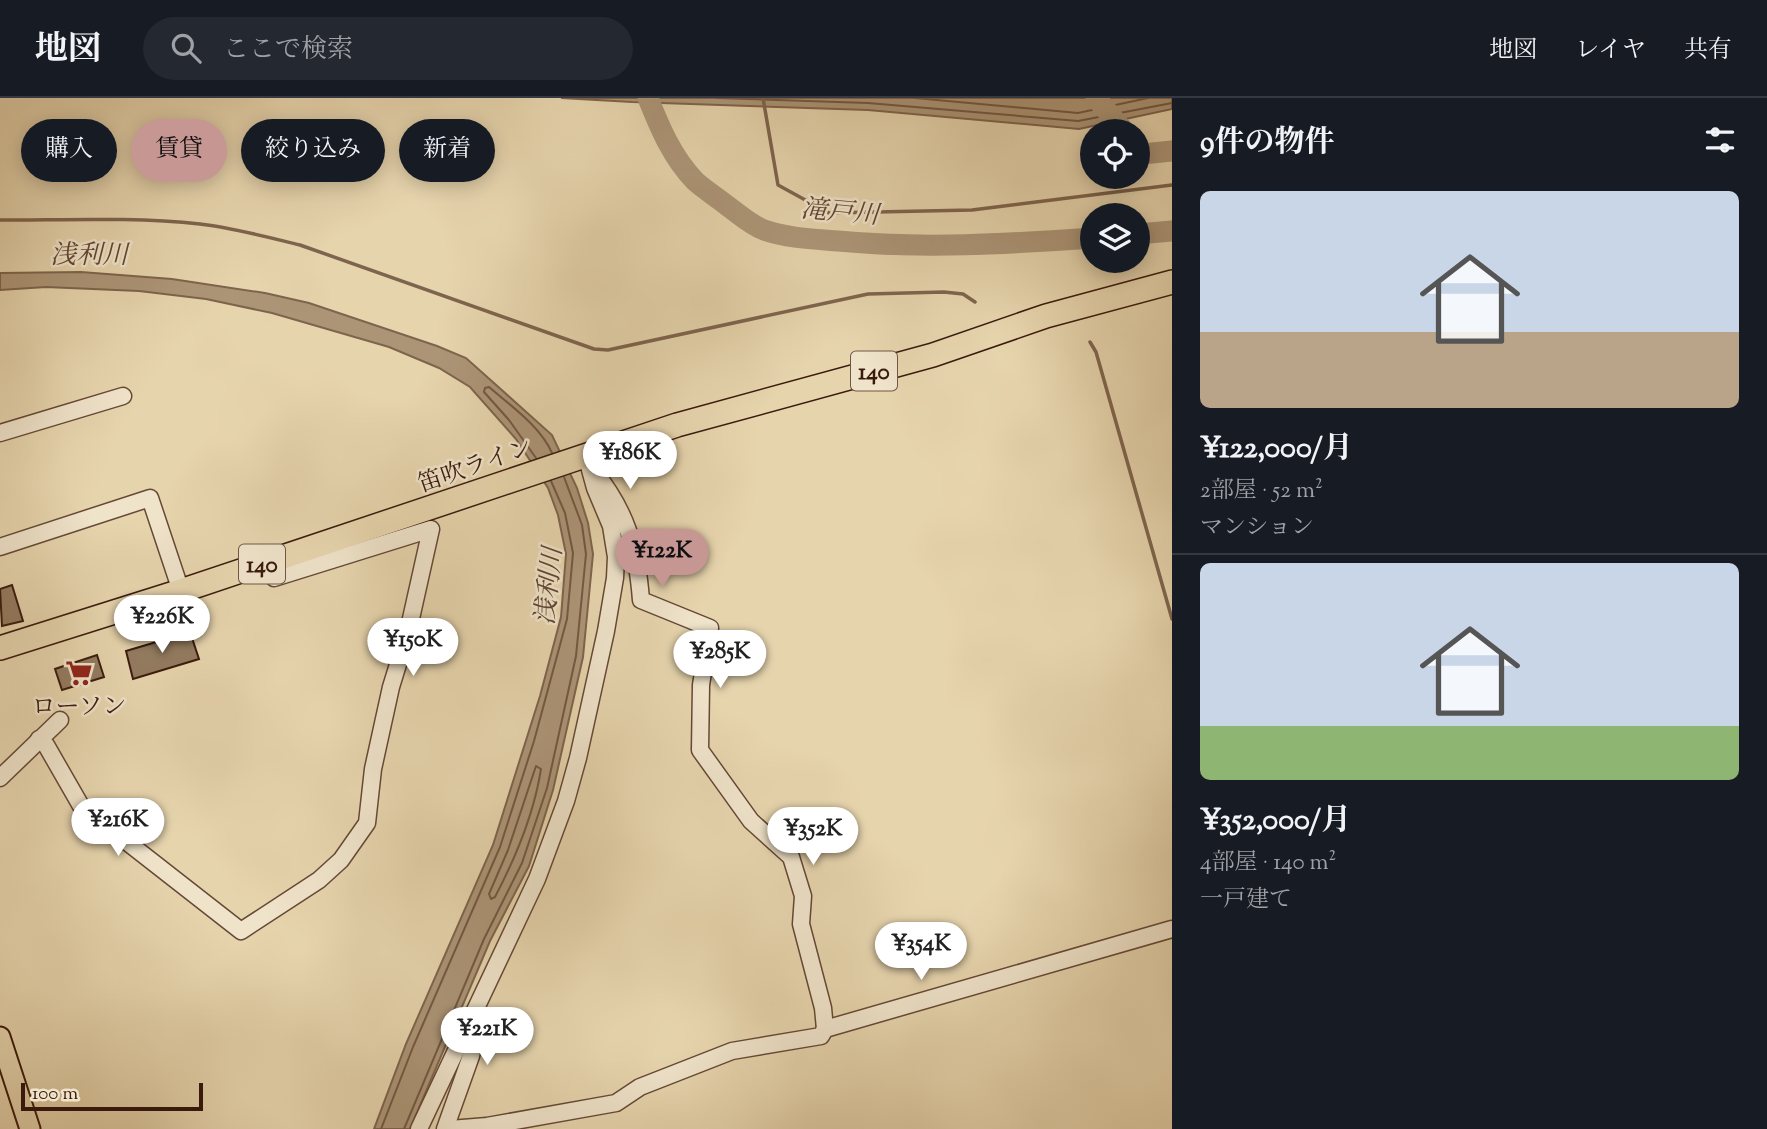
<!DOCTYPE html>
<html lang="ja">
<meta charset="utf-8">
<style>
:root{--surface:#171b24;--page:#242831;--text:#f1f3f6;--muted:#9ea1a6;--line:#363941;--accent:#c59692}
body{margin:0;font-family:"Sorts Mill Goudy","Noto Serif JP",serif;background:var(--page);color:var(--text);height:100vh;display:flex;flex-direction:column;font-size:26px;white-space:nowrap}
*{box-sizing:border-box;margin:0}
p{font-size:23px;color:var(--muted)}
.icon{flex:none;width:38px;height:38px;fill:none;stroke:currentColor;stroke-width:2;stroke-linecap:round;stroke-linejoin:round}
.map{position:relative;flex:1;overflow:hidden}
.drawer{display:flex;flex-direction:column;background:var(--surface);width:595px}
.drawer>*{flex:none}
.guide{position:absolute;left:21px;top:21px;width:665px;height:63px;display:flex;gap:14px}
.tools{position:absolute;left:1080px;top:21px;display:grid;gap:14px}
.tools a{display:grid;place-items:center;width:70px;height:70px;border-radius:50%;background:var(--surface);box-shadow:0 4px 18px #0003;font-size:35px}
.scale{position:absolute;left:21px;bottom:18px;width:182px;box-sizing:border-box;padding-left:7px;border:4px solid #3a1a0d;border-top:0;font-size:19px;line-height:24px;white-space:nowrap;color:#3a1a0d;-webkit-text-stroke:5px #efe3ca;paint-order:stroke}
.price{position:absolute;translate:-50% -60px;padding:0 16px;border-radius:24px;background:#fff;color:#222;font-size:23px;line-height:46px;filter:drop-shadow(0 2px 4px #0008)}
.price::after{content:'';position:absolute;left:50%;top:42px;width:21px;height:16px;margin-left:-10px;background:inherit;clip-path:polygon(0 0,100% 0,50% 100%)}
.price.active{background:var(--accent);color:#111}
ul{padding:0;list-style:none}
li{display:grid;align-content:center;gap:14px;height:371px;padding:0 28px}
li+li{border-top:2px solid var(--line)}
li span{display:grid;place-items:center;height:217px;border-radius:10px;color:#555}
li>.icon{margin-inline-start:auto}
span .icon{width:126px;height:126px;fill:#fffc;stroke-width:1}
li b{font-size:30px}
h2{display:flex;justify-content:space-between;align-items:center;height:84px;padding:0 28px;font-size:30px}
.tag{padding:0 24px;border-radius:32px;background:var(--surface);box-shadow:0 4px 18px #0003;font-size:24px;line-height:63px}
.tag.active{background:var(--accent);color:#111}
header{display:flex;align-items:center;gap:42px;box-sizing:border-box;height:98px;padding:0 35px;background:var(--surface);border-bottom:2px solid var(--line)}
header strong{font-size:33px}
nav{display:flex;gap:38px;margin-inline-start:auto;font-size:24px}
.search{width:490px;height:63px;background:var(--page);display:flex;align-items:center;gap:18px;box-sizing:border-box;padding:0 24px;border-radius:38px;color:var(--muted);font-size:26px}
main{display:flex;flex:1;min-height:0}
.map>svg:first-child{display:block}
</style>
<header>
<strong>地図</strong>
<div class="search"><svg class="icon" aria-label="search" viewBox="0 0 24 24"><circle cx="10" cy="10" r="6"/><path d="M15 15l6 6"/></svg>ここで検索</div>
<nav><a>地図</a><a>レイヤ</a><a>共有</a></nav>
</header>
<main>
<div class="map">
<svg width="1172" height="1031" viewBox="0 0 1172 1031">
<rect width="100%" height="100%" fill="#e6d4ad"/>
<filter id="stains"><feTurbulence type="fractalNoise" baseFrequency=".00286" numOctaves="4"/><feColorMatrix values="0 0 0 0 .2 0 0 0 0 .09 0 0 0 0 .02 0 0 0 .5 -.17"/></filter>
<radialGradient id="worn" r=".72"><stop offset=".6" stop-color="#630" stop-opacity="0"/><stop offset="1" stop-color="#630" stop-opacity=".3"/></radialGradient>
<!-- water -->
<g fill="#ac9577" stroke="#7e644d" stroke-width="2">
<path d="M561,0H1172V11L1079,31L868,12L632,4Z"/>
<path d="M81,174L172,181L265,195L309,205L437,248L466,260L552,337L577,390L588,425L593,456L583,559L553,692L529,768L490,843L410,1031H374L406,946L493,747L540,598L561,519L566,456L558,417L548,390L516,341L470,289L439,270L389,249L272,215L206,201L139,193L46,189L0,192V175Z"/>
</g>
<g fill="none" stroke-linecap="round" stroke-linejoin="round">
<!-- shore -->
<g stroke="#735842" stroke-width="2">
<path d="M716,0L868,5L1078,23L1172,5"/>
<path d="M915,0L1078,15L1148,0"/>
<path d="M536,360L509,322L484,294L485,290L489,289C511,308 540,328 552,355"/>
<path d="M536,668L541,671C534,716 516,759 495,799L491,801L489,796L508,752Z"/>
<path d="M381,1031L413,949L500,749L534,643L567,521L573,455L565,415L551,383"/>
<path d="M404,1031L484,841L522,765L547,690L576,558L586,456L582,427L564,379"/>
</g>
<!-- stream -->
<g stroke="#7e644d" stroke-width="3.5">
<path d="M763,0L778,87L829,115L972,112L1172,87"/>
<path d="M0,122C66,122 134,119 200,126C234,130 267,139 300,147L594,251L608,252L868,196L944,194L963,196L975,204"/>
<path d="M1090,244L1096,254L1172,521"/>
</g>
<!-- river -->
<g stroke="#ac9577" stroke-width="21">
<path d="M648,0C660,30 672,59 695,83C705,92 718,100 729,109C740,117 751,127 764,132C787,140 814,141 838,143C923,151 1007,146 1092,140"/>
<path d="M1096,0L1124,33"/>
<path d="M1138,49L1143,56L1172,53"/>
<path d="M1138,136L1172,133"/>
</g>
</g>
<!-- building -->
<g fill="#937b60" stroke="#3a1a0d" stroke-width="2">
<path d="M12,487L23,523L2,528L0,491Z"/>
<path d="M190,534L199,561L133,581L126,553Z"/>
<path d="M97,557L104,579L62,592L55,571Z"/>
</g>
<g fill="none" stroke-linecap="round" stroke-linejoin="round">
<defs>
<g id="minor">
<path d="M0,335L123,298"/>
<path d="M594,373C627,414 637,450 641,502L710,530L701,587L700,652L751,723L791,759L803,798L801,826L823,910L825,931"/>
<path d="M0,449L150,400L181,493"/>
<path d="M39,641L46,647L81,708L241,833L319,782L341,762L367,725L373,671L391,589L408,534L431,431L274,480L269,464"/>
<path d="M0,680L60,622"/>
<path d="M419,1031L537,781L566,703L578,660L606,533L615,480L616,459L611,428L595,390L586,357"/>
<path d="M445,1031L471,958L479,920"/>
<path d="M450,1031L487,1028L616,1005L640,989L732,953L821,938L825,931L1172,831"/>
</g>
<path id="major" d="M0,939L30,1031"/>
<path id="highway" d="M0,550L181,493L677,327L933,257L1046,218L1172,184"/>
</defs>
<!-- minor casing -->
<use href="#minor" stroke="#654835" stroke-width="19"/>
<!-- major casing -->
<use href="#major" stroke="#3a1a0d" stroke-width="23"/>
<!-- highway casing -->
<use href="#highway" stroke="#3a1a0d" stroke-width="26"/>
<!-- minor -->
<use href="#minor" stroke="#efe3ca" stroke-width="16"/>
<!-- major -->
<use href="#major" stroke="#e6d4ad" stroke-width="19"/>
<!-- highway -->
<use href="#highway" stroke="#e6d4ad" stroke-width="23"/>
</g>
<!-- icons -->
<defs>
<symbol id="supermarket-bare" viewBox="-9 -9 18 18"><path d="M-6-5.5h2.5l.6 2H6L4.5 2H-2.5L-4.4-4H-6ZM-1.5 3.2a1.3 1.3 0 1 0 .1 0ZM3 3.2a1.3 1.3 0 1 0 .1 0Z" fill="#8f2418" stroke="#efe3ca" stroke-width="2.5" paint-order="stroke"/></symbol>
</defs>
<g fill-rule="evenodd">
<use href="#supermarket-bare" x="60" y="556" width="38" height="38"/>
</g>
<g text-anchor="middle" stroke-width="5" stroke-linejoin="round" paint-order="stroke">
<!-- shield labels -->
<g fill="#efe3ca" stroke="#705646" stroke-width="2">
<rect x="851" y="253.5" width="46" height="39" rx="5"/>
<rect x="239" y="446.5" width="46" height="39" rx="5"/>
</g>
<g font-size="23" font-weight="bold" fill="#3a1a0d">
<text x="874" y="281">140</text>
<text x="262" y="474">140</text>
</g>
<!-- street labels -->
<g font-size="24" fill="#3a1a0d" stroke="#efe3ca">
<text transform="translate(475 367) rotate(-19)" y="8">笛吹ライン</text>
</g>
<!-- poi labels -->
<g font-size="24" fill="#3a1a0d" stroke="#efe3ca">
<text x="79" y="616">ローソン</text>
</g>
<!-- water labels -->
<g font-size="26" font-style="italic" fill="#624532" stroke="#efe3ca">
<text transform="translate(840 113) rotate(5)" y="9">滝戸川</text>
<text x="89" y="165">浅利川</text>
<text transform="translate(548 488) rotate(-84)" y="9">浅利川</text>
</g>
</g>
<rect width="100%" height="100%" filter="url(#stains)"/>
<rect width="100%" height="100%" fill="url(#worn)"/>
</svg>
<div class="tools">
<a><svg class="icon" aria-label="locate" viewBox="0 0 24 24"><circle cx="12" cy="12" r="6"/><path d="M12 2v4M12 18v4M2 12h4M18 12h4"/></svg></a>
<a><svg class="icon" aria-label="layers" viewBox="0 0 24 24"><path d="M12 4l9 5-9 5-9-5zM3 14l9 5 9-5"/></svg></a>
</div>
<div class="scale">100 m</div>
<b class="price" style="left:630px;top:393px">¥186K</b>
<b class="price active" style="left:662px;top:491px">¥122K</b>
<b class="price" style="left:162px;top:557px">¥226K</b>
<b class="price" style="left:413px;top:580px">¥150K</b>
<b class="price" style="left:720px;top:592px">¥285K</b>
<b class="price" style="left:118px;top:760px">¥216K</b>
<b class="price" style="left:813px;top:769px">¥352K</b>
<b class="price" style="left:921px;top:884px">¥354K</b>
<b class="price" style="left:487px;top:969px">¥221K</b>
<div class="guide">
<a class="tag">購入</a>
<a class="tag active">賃貸</a>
<a class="tag">絞り込み</a>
<a class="tag">新着</a>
</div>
</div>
<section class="drawer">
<h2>9件の物件<svg class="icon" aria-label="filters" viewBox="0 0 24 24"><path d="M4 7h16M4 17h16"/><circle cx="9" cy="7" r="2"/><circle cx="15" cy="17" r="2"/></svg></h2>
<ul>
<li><span style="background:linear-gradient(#c9d6e8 65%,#b9a48a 0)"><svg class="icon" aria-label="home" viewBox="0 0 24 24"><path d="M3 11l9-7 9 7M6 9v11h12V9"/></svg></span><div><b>¥122,000/月</b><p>2部屋 · 52 m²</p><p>マンション</p></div></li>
<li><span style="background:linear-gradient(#c9d6e8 75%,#8fb573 0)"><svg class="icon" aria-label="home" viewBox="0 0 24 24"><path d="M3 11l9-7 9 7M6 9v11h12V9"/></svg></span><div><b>¥352,000/月</b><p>4部屋 · 140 m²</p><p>一戸建て</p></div></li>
</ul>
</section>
</main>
